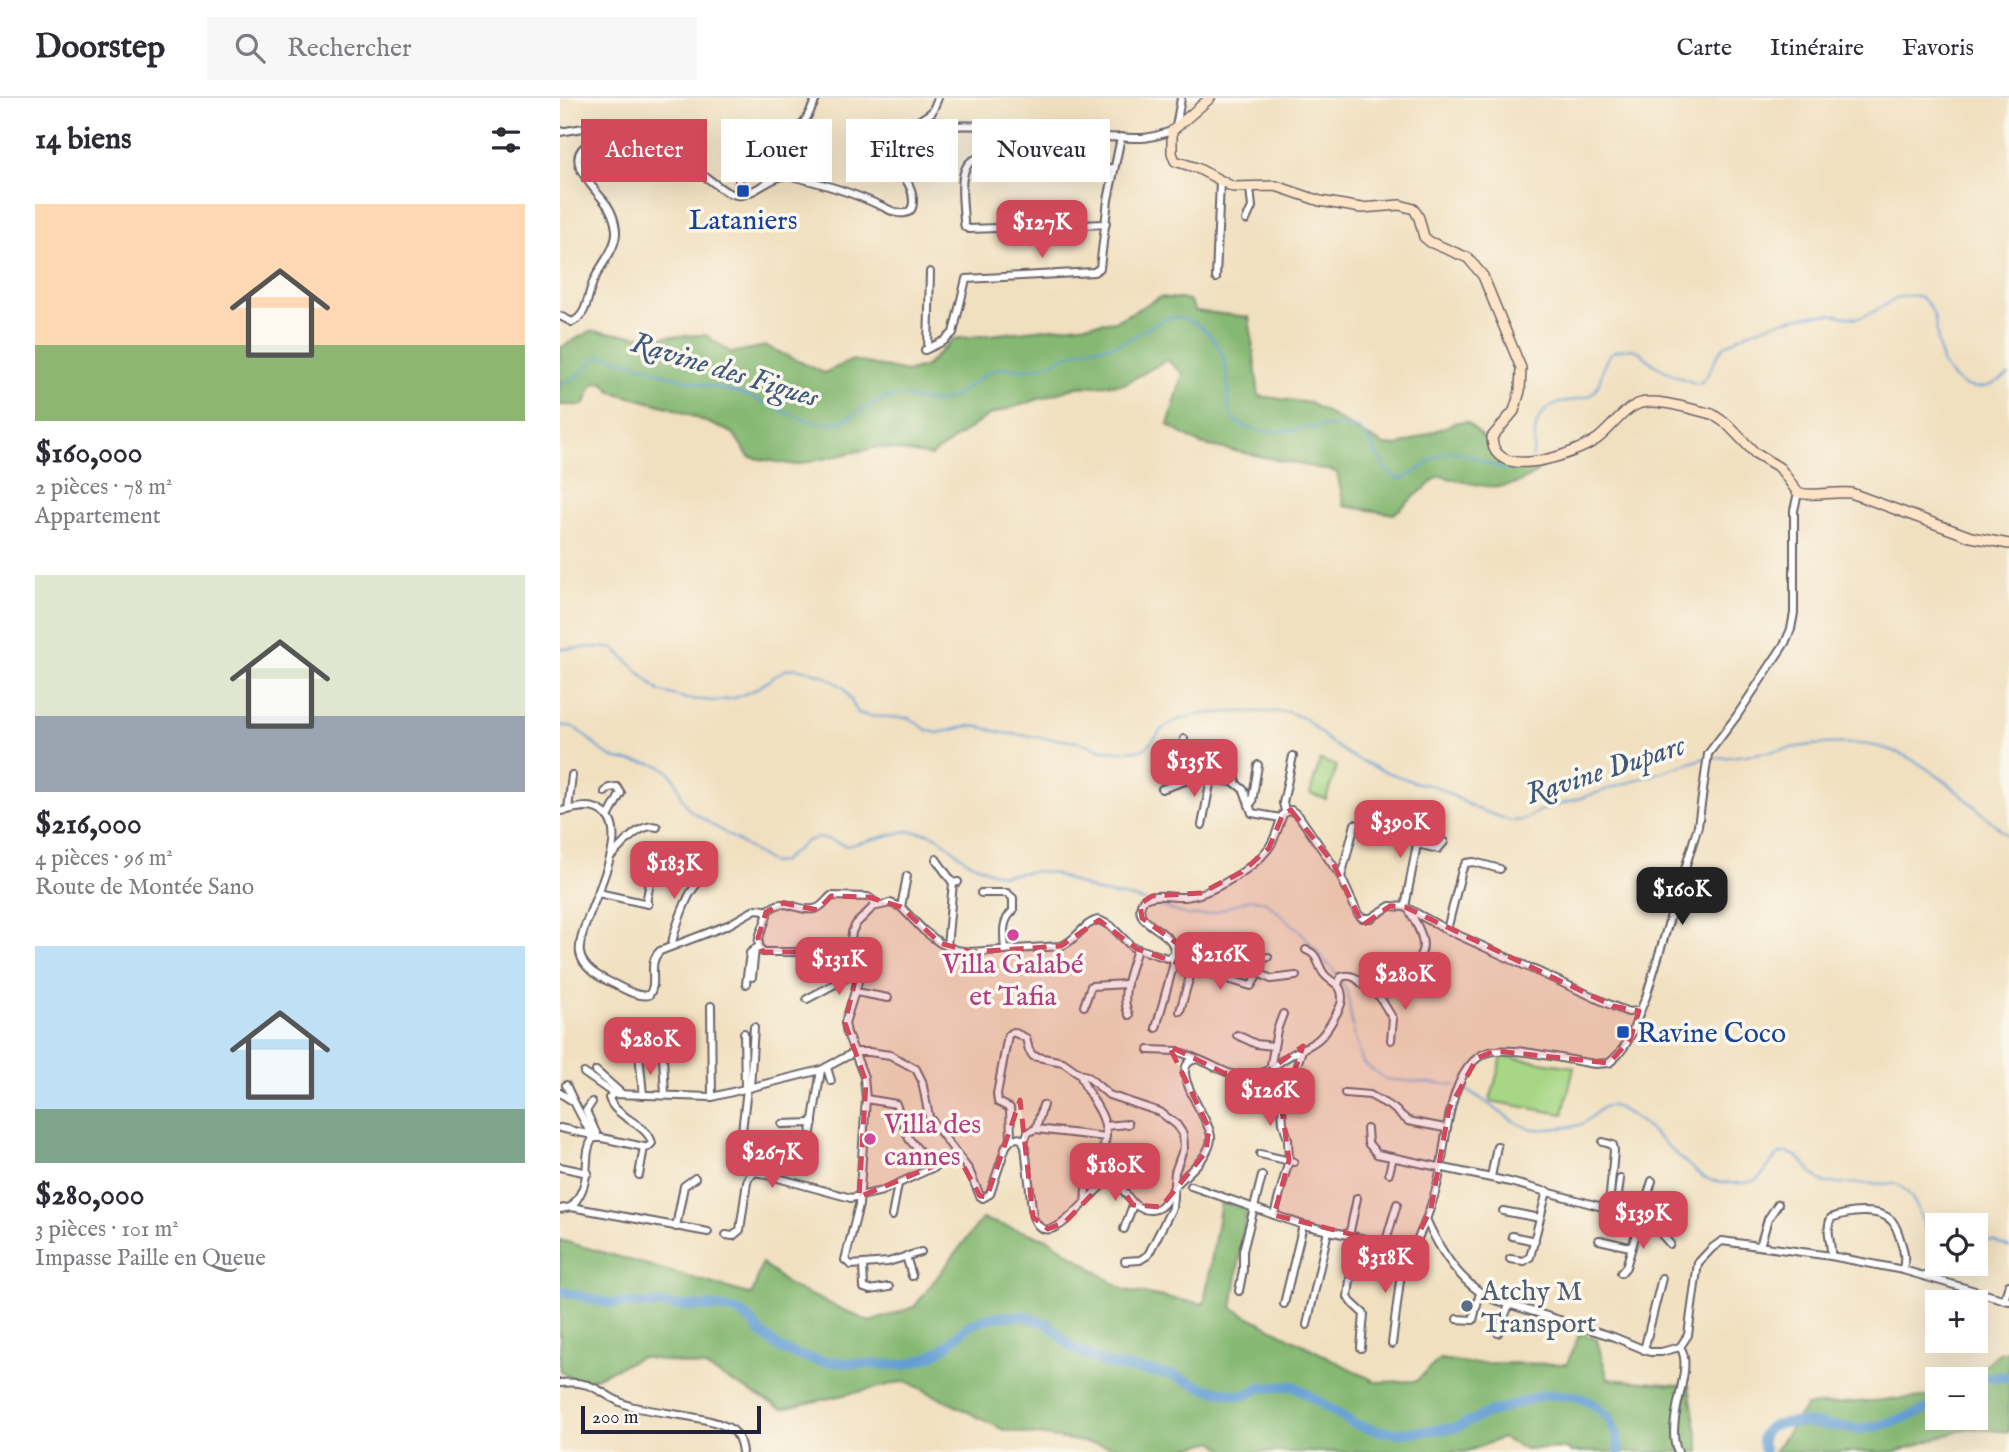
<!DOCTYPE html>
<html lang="fr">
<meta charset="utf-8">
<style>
:root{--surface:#fff;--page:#f7f7f7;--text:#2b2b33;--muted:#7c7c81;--line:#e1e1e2;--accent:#d1495b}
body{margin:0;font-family:"IM FELL English",serif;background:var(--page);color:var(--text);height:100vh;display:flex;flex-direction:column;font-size:26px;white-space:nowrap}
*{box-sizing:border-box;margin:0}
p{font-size:23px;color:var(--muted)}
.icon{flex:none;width:38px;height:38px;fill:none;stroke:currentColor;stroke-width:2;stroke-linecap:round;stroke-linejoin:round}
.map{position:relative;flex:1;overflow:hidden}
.sheet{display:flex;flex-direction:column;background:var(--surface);width:560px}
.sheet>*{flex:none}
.guide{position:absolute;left:21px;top:21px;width:665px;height:63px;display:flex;gap:14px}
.controls{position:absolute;left:1365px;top:1115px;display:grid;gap:14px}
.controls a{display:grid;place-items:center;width:63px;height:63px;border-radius:0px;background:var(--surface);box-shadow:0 7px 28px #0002;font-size:35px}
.scale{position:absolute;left:21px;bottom:18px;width:180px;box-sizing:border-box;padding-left:7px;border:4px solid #22223b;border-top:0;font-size:19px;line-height:24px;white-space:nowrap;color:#22223b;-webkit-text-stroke:5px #fbf7ec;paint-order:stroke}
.price{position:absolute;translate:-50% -60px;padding:0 16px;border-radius:14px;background:var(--accent);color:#fff;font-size:23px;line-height:46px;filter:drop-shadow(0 2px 4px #0008)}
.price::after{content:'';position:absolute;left:50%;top:42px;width:21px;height:16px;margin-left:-10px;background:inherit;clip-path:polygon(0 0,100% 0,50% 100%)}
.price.on{background:#222;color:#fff}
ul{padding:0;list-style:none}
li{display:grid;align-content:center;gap:14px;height:371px;padding:0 35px}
li span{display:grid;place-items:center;height:217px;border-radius:0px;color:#555}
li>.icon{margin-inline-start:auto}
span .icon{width:126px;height:126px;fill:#fffc;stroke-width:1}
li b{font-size:30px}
h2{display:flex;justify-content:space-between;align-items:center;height:84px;padding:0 35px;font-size:30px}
.chip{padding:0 24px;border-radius:0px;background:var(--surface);box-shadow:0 7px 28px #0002;font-size:24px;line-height:63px}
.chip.on{background:var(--accent);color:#fff}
header{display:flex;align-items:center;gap:42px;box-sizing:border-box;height:98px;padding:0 35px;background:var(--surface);border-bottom:2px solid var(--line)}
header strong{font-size:33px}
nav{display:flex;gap:38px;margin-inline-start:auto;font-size:24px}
.search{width:490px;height:63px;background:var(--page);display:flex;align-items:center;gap:18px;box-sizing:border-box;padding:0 24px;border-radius:0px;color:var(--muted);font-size:26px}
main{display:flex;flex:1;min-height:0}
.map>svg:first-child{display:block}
</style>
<header>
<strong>Doorstep</strong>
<div class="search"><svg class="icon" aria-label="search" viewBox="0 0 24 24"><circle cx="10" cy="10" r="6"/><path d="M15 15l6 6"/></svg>Rechercher</div>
<nav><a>Carte</a><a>Itinéraire</a><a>Favoris</a></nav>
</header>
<main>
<section class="sheet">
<h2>14 biens<svg class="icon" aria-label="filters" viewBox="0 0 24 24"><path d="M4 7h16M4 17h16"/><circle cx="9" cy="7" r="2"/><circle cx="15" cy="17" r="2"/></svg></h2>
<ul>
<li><span style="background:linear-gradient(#ffd9b3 65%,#8fb573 0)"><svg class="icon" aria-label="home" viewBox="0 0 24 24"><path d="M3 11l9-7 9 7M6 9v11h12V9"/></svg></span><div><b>$160,000</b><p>2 pièces · 78 m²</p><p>Appartement</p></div></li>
<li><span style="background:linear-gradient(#dfe7d0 65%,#9aa5b1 0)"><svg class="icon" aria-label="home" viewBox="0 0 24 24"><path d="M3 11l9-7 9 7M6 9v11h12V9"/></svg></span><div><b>$216,000</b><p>4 pièces · 96 m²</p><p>Route de Montée Sano</p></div></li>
<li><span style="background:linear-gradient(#bfe0f5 75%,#7fa58c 0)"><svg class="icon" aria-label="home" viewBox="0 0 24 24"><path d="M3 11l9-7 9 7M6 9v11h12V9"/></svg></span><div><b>$280,000</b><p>3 pièces · 101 m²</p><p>Impasse Paille en Queue</p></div></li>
</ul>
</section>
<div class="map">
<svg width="1449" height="1354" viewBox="0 0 1449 1354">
<rect width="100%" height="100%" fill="#fbf7ec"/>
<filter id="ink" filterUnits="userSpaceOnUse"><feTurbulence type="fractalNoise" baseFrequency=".0143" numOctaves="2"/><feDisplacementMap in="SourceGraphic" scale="14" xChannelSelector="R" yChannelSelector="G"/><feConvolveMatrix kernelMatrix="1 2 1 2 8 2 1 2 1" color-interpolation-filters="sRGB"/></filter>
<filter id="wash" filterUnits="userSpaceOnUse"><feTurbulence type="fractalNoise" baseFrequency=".00686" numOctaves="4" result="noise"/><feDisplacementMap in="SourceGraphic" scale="28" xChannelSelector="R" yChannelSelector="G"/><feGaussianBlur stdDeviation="1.57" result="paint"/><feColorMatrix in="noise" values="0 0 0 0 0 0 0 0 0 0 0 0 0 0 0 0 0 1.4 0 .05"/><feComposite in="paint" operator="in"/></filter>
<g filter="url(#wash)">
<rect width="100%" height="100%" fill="#f1e0c0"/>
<!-- green -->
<g fill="#a7d785" stroke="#647c60" stroke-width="2">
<path d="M760,662L777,668L766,701L750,696Z"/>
<path d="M942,958L1014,969L1003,1016L930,1003Z"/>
</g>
<!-- forest -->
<g fill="#85b872" stroke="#546d56" stroke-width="2">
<path d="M600,199L629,202L636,213L689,219L699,298L750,305L824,347L838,348L897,324H907L926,342L940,362L976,369L978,373C943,400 918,386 879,378L834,416L784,408L777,374L640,346L608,327L623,276L607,262L564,286L517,289L429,317L371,358L318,349L235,367L189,359L173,335L112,310L52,294L43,284L33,286L24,307H0V250L30,233L90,239L146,237L171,255L206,248L264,275L293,262L346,274L366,268L393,241L556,223Z"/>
<path d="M661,1104L687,1111L672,1210L816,1284L856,1283L880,1261L908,1265L1007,1266L1020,1234L1037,1242L1048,1281L1129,1288L1140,1354H1010L1008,1350L965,1351L942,1340L906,1354H667L654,1343L613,1354H590L444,1332L346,1283L222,1311L145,1269L81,1259L21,1286L0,1273V1142L192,1197L202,1165L228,1187L310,1224L354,1209L422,1121L488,1141L564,1192L644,1206Z"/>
<path d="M1449,1253V1334L1408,1330L1336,1354H1214L1246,1308L1377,1298V1320H1416V1281H1410L1439,1255Z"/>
</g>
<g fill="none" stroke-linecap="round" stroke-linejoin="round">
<!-- stream -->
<g stroke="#639ed3" stroke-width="2">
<path d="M0,286L12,282L39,258C63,260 83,269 105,276C131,285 157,289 182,296C213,305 245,331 278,324C296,320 311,303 330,299C347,295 365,307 382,303C404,298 417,277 437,271C448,268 458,272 469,271C487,269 506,257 524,252C534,248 545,249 555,247C575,242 602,214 622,220C654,230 668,258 668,290C669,301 665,310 673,320C698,348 755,323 787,328C819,332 813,373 840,381C858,377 872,357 888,354C912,350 939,381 962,369"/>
<path d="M972,360C977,345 971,329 983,315C998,299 1021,305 1032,296C1048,283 1035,249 1069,251C1082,251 1085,261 1095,267C1102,272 1132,285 1139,286C1153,276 1153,256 1166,247C1195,228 1235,217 1269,216C1280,216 1290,222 1301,219C1323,213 1336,192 1361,199C1391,223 1362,262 1402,286C1419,295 1435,286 1449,277"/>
<path d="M0,551L39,549L55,551L99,593L127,601L157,603L175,600L196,591L223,573L231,570L246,572L265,578L284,590L298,615L308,618L349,620L367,632L378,635L409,628L421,629L443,635L519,644L543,652L560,653L581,652L586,650L602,631L617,622L636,617L668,614H728L746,621L770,644L789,657L821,672L857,685L875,688L917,711L951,723L964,722L977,714L1145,660"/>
<path d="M0,628C19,624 33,649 49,658C66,667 91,660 107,672C120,683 119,702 131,713L212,765L221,764L247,743L257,740L267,741L287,748L346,733L367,735L378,739L407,763L431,774L444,777L477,773L492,775L538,794L574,800L630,818L650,816L690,801L706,804L740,833L778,878"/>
<path d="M1150,660C1185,660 1218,651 1252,647C1276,645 1305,644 1327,651C1368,662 1417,711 1449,739"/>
<path d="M781,883L787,894L794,937L803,965L825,981L895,987"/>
<path d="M900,989C924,998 951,1028 974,1031C981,1032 1016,1029 1022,1026C1035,1019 1041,1002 1058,1010C1083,1022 1103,1045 1124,1063C1132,1070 1140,1079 1150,1082C1162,1085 1187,1088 1197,1081C1209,1074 1212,1053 1228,1055C1244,1058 1251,1079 1265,1085L1337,1086C1366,1104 1358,1134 1377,1150"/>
<path d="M1416,1143H1434L1449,1150"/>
</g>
<!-- river -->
<g stroke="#639ed3" stroke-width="10">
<path d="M0,1193L48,1205L158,1209L177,1213L191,1223L200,1234L221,1251L237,1257L260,1263L303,1266L344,1267L370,1259L389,1246L409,1227L433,1219L465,1218L488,1226L512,1250L550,1267L612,1277L647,1291L683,1298L699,1290L734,1288L794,1326L818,1333L843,1335L895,1330L926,1316L983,1297L1016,1298L1033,1306L1048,1319L1057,1337L1059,1354"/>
<path d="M1416,1283L1426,1279H1449"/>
<path d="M1205,1354C1185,1305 1281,1332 1300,1331C1318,1330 1361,1315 1377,1306"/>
</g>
</g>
</g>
<g filter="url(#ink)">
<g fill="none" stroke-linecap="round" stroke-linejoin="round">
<defs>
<g id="street">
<path d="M616,29L621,0"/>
<path d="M345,32L372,14L378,0"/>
<path d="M0,34L35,28L37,31L33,46"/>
<path d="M174,43L182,50L183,56L177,97"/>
<path d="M183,56C203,51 230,43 243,25C249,18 252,8 257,0"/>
<path d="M686,122L692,109L690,90"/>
<path d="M546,126L409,131L405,129L404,125C404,108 395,67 416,61L468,69L507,71L553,70"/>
<path d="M656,180L660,83"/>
<path d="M0,218L12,224C27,218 27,200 32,187C38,168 57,153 56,132C55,123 52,114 47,107C36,91 0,61 30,45L46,53L91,34H99C104,42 100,51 105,60C113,74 131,71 144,78C156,85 167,99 182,97C198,94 210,79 227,77C257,84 291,94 319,107C327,110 336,117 345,115C357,113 353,95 349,87C341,69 317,70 309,55C313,23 417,27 442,29C456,30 470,34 485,35C516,37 549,40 581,40C592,40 601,36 612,33"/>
<path d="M368,250L370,174"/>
<path d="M365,252L384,243L393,235L406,181L534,174L540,170L548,102L561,39"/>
<path d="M624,641L622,664L627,681"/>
<path d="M657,650C676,661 676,664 676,685"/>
<path d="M602,691L634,680L674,684L684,692L692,715L721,720"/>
<path d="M45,694L49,690L57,689L61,695L48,719"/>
<path d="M689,707L692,704L698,667"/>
<path d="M8,712L12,677"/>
<path d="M0,713C11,712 26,706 37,711C84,730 15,824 20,855C23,870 37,878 50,884C61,889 77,900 89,897C99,884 86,866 100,853L168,827L196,811L205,812L207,817C205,830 192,843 203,854H256L277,857L292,864L296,863"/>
<path d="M725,713L723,705L733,658"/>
<path d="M642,727L651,681"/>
<path d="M857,746L878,751L884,744"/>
<path d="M51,758C63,747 80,724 97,729"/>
<path d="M376,761L393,785"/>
<path d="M781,779L795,726"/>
<path d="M38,795L88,806"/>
<path d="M421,795H447L453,800V813C441,823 444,837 445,852"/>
<path d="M86,805L90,784"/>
<path d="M341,809L347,778"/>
<path d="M845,809L862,720"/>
<path d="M206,814C226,796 234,814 254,811C262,810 266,802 271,798L308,799L318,806"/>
<path d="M887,832L902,772L906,765L914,764L940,771"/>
<path d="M112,848C112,837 125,804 131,794C141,778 147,779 146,759"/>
<path d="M387,848L393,785L398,784"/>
<path d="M611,858L614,865L691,888L699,875L701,862L708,859"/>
<path d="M699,875L711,881L736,878"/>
<path d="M192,879L195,851L197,850"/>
<path d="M666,881L676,863"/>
<path d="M186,886L190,855L195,851"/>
<path d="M778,886L781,879C801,871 805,901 824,896C832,893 839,883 845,877C869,853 867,844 850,814"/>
<path d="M296,894L328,900"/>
<path d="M818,896L833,921L831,942"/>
<path d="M247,901L299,873"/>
<path d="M151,908L152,999"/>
<path d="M524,908L531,888L567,886"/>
<path d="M620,913L632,871"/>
<path d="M569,917C559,897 571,872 577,851"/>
<path d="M596,930L614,865"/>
<path d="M184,935L185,991"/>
<path d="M677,937L696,946L713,948"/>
<path d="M72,940L78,945L83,997"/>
<path d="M589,952L617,953L635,960"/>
<path d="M103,959L105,997"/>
<path d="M267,970L271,983"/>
<path d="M710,972L717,932L723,916"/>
<path d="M36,973L61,995"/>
<path d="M24,975L54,996"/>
<path d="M520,976C526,997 546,1013 546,1036C545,1061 522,1077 526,1103"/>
<path d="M6,987L14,1004"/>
<path d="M190,990L194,929"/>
<path d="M0,995L14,1004L33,1040"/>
<path d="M785,995L810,997L833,1010L848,1023L885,1030"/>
<path d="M306,1001L336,1006L349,1041L374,1070"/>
<path d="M32,1004L26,1013L38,1039"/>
<path d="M222,1026L253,1025"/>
<path d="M545,1028L568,1026"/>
<path d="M0,1030L32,1037"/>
<path d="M476,1031L546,1039"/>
<path d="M807,1031L808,1045L817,1056L950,1084L1094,1123"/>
<path d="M250,1040L261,972"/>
<path d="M181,1041L187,991"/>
<path d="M451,1042L450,1010L438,1004L437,996L448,937L453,934L466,940L469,952L473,958L503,964L520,976L527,978L549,997L600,1014L617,1027L623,1036L624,1049L615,1074L612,1110L588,1157L580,1162L565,1163"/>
<path d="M464,1044L468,1034L476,1031L483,1007"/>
<path d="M1043,1044L1053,1047L1054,1053L1050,1097L1044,1110"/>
<path d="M700,1056L734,1064"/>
<path d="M0,1069L28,1075"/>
<path d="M829,1075L833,1059"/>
<path d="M79,1077L84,1049"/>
<path d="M931,1079L937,1048"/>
<path d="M631,1088L743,1127L849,1151C857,1146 859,1137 863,1129C871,1109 878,1089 881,1068C886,1036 892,958 934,953C961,950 1006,962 1035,966L1049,965C1071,948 1075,924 1086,899L1138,728L1148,656L1176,619L1225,545L1231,531L1234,515V412L1238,395"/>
<path d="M11,1109L148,1134"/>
<path d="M0,1111L11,1109C36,1081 20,1060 33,1040H42L84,1049H88L92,1045C87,1025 55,1020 49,1000L53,996L152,999L261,972L295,954H309L330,957L356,971L362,983L369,1019L409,1072L420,1098L423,1100L430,1096L446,1048L451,1042L456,1040L462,1041L465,1048L473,1119C490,1160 532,1088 550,1082C568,1086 566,1112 591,1112C605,1112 608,1096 616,1087C628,1074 650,1059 651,1040C652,1022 603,967 637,961C655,967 668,979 688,978C704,977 713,968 726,960C751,944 757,950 774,920C777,914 782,908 782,901C782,884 772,886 764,876C757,867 759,856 746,852"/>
<path d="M943,1113L980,1120"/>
<path d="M1056,1113L1060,1081"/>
<path d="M714,1117L729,1062L728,1041L723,1025L722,1012L742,952"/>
<path d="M332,1118L338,1086"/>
<path d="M866,1121C880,1153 901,1186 932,1201L1054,1239L1090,1254H1101L1120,1249L1128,1237L1138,1165L1152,1150L1162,1143L1271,1158L1343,1172L1449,1203"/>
<path d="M1088,1121L1110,1146"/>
<path d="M116,1129L124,1088L135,1080"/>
<path d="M564,1131L573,1107"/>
<path d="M166,1137L173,1138L180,1132L187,1084L189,1079L196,1074L291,1100L322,1093L398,1058"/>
<path d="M789,1138L797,1100"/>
<path d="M952,1138L975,1143"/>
<path d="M795,1139L788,1199L791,1204L804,1216L801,1250"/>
<path d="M1039,1142L1070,1149"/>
<path d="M825,1146L837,1106"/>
<path d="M1200,1148L1208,1121L1218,1106"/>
<path d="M361,1154L328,1164L291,1167L285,1162L299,1107L306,1001L304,979L287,935L285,925L298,884L299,869L296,863L297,856L291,843L292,834L296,826L313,809L330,805L341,809L363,832L380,845L396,852L411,854L501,848C517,843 523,824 539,822L551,828L572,849L607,860L614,857C618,830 568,829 583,802C595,794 611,800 625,799C650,797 693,771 708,751C716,741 718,728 723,716L731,712L739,718L781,779L798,816L802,820H811L830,808L845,809L887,832L1053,908L1068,914L1079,913"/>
<path d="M346,1158L352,1178"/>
<path d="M1271,1158C1272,1145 1265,1132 1271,1120C1286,1114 1319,1109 1332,1123C1337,1129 1339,1137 1341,1144C1345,1155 1345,1162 1343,1172"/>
<path d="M950,1161L964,1163L970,1159L987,1093"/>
<path d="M303,1166L304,1190L310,1192L329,1189"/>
<path d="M1061,1175L1066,1169L1092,1083"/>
<path d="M679,1193L683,1172V1153L702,1078"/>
<path d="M1444,1202L1449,1187"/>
<path d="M724,1206L743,1127"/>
<path d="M897,1221L913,1222L920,1195"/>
<path d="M747,1227L768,1133"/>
<path d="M938,1235L949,1207"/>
<path d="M832,1246L844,1151"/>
<path d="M1084,1252L1102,1180"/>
<path d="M0,1285C37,1281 41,1299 70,1308C98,1316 147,1317 171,1331C179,1336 181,1345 182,1354"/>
<path d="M1118,1354C1103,1324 1136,1270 1120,1249"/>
</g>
<path id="secondary" d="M650,0L612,33V55L615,63L637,70L673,89L716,88L760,103L801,110L840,107L854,111L859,120L864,139L870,144L908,160L923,178L961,270L960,293L954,313L932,339C932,386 1016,356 1037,341C1051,331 1061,313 1078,306C1094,299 1134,312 1152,316L1167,326L1195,355L1220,370L1238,395C1255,399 1273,393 1291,395L1411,439L1449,446"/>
</defs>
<!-- street casing -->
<use href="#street" stroke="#6a646a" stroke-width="10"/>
<!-- secondary casing -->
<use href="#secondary" stroke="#6a646a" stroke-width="12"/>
<!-- street -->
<use href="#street" stroke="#fff" stroke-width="6"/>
<!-- secondary -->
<use href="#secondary" stroke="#fee4c6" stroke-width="9"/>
</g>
</g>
<!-- marked area -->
<path fill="#d1495b" fill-opacity="0.2" stroke="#d1495b" stroke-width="5" stroke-dasharray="14 9" stroke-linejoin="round" d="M731,712L773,765L803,827L830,808L845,809L1053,908L1079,913L1070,942L1049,965L935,953L917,960L889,1011L871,1111L851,1151L714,1117L729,1062L722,1012L743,948L709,972L690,978L664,975L609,948L649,1030L646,1054L601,1109L573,1107L552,1076L505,1124L488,1131L473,1119L460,1002L427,1099L420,1098L398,1058L299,1099L306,984L285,925L299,866L256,854H203L198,840L206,814L223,805L258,812L271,798L308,799L341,809L380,845L411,854L501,848L539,822L577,851L644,874L647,867L582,820L580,806L592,798L641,795L682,774L709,750L723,716Z"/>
<!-- markers -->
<g fill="#1a4fb4" stroke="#fbf7ec" stroke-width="2.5">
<rect x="176" y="86" width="14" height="14" rx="3.5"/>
<rect x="1056" y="927" width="14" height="14" rx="3.5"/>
</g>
<g fill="#d1479c" stroke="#fbf7ec" stroke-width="2.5">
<circle cx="453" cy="837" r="7"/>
<circle cx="310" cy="1041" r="7"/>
</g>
<circle fill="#5c6f8a" stroke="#fbf7ec" stroke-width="2.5" cx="907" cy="1208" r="7"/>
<g text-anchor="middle" stroke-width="7" stroke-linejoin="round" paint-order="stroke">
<!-- transit labels -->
<g font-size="28" fill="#164399" stroke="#fbf7ec">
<text x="183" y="131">Lataniers</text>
<text x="1077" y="944" text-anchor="start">Ravine Coco</text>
</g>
<!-- hotel labels -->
<g font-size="28" fill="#b23c85" stroke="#fbf7ec">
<text x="453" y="875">Villa Galabé<tspan x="453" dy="32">et Tafia</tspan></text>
<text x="324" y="1035" text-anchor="start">Villa des<tspan x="324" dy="32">cannes</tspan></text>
</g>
<!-- service labels -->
<g font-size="28" fill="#4e5e75" stroke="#fbf7ec" text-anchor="start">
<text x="921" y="1202">Atchy M<tspan x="921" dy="32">Transport</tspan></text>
</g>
<!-- water labels -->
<g font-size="30" font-style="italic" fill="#3f5a7f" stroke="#fbf7ec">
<text transform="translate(165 271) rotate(17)" y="10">Ravine des Figues</text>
<text transform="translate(1045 671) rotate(-18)" y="10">Ravine Duparc</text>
</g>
</g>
</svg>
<div class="controls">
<a><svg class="icon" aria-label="locate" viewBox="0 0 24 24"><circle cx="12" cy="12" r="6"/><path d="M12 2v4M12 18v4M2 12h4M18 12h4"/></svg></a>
<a>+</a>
<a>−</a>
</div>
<div class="scale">200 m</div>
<b class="price" style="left:482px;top:162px">$127K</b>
<b class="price" style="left:634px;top:701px">$135K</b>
<b class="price" style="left:840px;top:762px">$390K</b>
<b class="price" style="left:114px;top:803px">$183K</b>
<b class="price on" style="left:1122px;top:829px">$160K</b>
<b class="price" style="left:660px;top:894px">$216K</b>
<b class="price" style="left:279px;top:899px">$131K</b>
<b class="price" style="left:845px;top:914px">$280K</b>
<b class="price" style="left:90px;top:979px">$280K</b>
<b class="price" style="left:710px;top:1030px">$126K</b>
<b class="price" style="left:212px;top:1092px">$267K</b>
<b class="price" style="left:555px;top:1105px">$180K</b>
<b class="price" style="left:1083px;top:1153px">$139K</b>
<b class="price" style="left:825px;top:1197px">$318K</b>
<div class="guide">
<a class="chip on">Acheter</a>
<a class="chip">Louer</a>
<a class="chip">Filtres</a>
<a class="chip">Nouveau</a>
</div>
</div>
</main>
